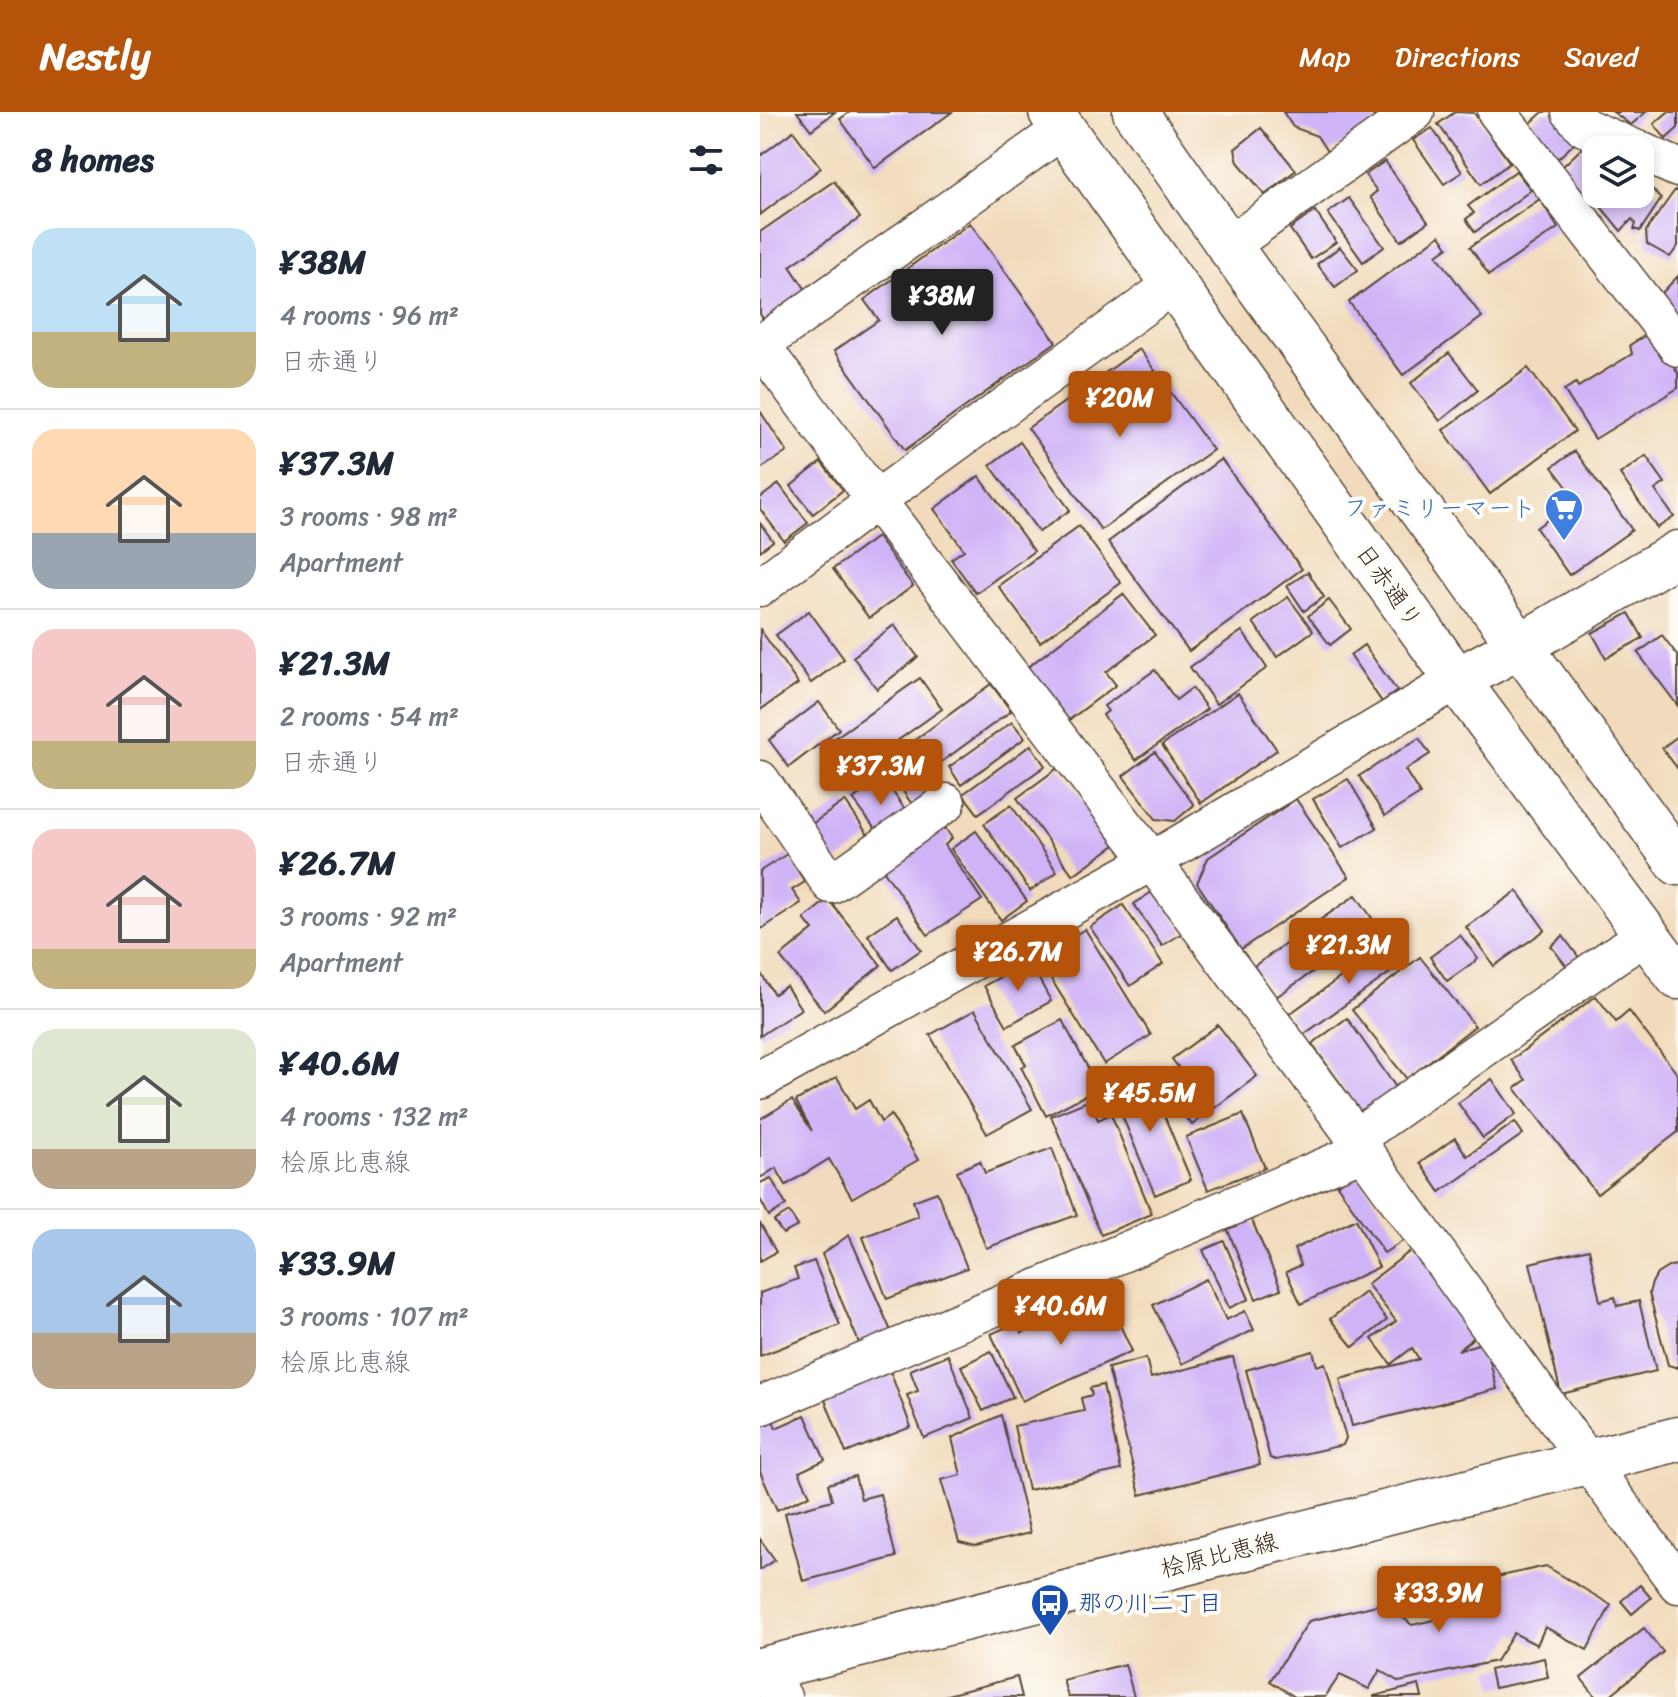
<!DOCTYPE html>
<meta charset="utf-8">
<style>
:root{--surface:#fff;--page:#f2f2f3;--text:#1f2937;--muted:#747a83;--line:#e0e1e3;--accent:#b45309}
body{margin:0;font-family:Sriracha,"Klee One",sans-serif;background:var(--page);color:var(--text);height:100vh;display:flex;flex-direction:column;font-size:30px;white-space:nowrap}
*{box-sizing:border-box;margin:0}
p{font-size:26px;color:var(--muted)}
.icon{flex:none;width:44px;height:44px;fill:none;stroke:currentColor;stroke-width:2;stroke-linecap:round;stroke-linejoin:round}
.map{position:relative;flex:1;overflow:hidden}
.sheet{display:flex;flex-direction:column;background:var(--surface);width:760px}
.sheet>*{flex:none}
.controls{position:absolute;left:822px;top:24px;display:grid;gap:16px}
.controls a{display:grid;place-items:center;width:72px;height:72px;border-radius:16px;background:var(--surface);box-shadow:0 4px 12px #0003;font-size:40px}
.price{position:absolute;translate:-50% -68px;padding:0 18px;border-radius:8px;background:var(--accent);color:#fff;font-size:26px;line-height:52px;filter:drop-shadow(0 2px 4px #0008)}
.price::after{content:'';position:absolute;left:50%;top:48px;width:24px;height:18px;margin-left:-12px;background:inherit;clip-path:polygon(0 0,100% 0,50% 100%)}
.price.active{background:#222;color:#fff}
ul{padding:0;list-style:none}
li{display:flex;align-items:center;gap:24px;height:200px;padding:0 32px}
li+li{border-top:2px solid var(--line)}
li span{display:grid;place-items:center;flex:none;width:224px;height:160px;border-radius:24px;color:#555}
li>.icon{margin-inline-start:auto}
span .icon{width:96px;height:96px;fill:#fffc;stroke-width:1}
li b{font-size:34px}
h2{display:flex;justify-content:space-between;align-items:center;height:96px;padding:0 32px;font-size:34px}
header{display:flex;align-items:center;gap:48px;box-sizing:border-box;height:112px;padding:0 40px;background:var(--accent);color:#fff}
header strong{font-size:38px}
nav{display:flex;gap:44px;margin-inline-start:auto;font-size:28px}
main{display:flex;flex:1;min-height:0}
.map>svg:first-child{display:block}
</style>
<header>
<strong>Nestly</strong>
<nav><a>Map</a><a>Directions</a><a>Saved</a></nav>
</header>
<main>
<section class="sheet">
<h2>8 homes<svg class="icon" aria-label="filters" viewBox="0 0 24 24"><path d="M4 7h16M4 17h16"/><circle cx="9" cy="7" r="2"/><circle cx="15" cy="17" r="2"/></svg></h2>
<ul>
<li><span style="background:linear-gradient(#bfe0f5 65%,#c2b280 0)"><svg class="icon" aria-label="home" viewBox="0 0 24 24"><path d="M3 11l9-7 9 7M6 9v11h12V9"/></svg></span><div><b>¥38M</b><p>4 rooms · 96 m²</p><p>日赤通り</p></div></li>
<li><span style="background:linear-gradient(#ffd9b3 65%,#9aa5b1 0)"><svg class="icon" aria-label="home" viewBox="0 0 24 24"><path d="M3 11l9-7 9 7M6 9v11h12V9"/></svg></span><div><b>¥37.3M</b><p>3 rooms · 98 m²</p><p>Apartment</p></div></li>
<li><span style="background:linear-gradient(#f6c9c9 70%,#c2b280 0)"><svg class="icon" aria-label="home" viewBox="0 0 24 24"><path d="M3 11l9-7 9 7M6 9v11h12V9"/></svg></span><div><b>¥21.3M</b><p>2 rooms · 54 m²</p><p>日赤通り</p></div></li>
<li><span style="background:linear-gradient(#f6c9c9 75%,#c2b280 0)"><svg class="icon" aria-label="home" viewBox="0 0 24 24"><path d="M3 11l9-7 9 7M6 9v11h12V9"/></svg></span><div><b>¥26.7M</b><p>3 rooms · 92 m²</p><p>Apartment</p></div></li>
<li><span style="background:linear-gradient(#dfe7d0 75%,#b9a48a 0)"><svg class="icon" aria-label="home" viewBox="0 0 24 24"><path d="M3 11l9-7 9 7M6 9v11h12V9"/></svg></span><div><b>¥40.6M</b><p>4 rooms · 132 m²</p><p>桧原比恵線</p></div></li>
<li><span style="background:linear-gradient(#a9c7e8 65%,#b9a48a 0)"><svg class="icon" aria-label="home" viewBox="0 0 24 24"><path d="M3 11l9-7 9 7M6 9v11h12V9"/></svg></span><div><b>¥33.9M</b><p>3 rooms · 107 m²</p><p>桧原比恵線</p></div></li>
</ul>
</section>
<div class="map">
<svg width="918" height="1585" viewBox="0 0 918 1585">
<rect width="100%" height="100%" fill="#fdfcf7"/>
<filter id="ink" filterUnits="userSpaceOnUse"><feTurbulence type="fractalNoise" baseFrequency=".0125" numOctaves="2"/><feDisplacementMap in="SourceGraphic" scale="16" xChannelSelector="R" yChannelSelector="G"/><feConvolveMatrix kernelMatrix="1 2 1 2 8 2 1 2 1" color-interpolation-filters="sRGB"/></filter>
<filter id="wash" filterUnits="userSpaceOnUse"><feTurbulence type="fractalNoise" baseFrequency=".006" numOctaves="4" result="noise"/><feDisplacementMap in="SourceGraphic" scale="32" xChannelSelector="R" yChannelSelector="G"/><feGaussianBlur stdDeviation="1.8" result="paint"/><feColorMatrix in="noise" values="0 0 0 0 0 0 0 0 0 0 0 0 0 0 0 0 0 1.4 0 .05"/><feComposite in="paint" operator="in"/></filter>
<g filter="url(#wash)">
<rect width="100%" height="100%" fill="#f2dbbc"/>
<g id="blocks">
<!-- building -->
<g fill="#cfb3f7">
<path d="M37,0H75L51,18Z"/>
<path d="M90,0H192L115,56L80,7Z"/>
<path d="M523,0H611L617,9L568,41L557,24L533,15Z"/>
<path d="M695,0L714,1L750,51L721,72L678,12Z"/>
<path d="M783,0H791L817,29L794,50L764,17Z"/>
<path d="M853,0H886L871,13Z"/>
<path d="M908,0H918V16L906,27L894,12Z"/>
<path d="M501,16L536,58L505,83L478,50L475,37Z"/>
<path d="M672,16L702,60L684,72L653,28Z"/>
<path d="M33,19L61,56L0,103V44Z"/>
<path d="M825,33L836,45V80L828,88L798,59Z"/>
<path d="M625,49L668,110L641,129L610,85L617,79L605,63Z"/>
<path d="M756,59L771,78L715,120L706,107L714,101L708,94Z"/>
<path d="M880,63L901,87L880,119L874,117L876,112L872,107L861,119L837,90L846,82H880Z"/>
<path d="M74,69L100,106L30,154L48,181L5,210L0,202V120Z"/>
<path d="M915,78L918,80V134L910,145L887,132L886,119Z"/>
<path d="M589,86L624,135L603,150L568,101Z"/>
<path d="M780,87L798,116L729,163L710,135Z"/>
<path d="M555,99L576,130L551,147L530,117Z"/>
<path d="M210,111L296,230L145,338L74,239L119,208L104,188Z"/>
<path d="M680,123L688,135L677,143L722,205L643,263L589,190Z"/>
<path d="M580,135L598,158L575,175L557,152Z"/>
<path d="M918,164V204L898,185Z"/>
<path d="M887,222L902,247L907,244L918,261V276L835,327L804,278L816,271L818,275L872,242L870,233Z"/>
<path d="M379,237L453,338L341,418L268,316Z"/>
<path d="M689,241L718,278L680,309L651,271Z"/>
<path d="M768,256L815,319L730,382L683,318Z"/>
<path d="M0,299L27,340L0,357Z"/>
<path d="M260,330L310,398L279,420L230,353Z"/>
<path d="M815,339L872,418L809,463L776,416L816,387L792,355Z"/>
<path d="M886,344L905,371L895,378L914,405L897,416L860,362Z"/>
<path d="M461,347L542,457L429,539L348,430Z"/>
<path d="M61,350L83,378L53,402L31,374Z"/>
<path d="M219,364L274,439L216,481L191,447L204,438L174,397Z"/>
<path d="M19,372L48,411L24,429L0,397V386Z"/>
<path d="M0,411L13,429L0,439Z"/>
<path d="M319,414L361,471L280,530L238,474Z"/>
<path d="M117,425L153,474L109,506L73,457Z"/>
<path d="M548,460L564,485L544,499L527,474Z"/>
<path d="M363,482L395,523L346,560L356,573L309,608L268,555Z"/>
<path d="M528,485L553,519L517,545L493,510Z"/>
<path d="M569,488L591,517L570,533L548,504Z"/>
<path d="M49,499L84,547L51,571L16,523Z"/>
<path d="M869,501L883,526L846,546L832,521Z"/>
<path d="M134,513L158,545L117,577L93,545Z"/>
<path d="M0,517L38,572L0,598Z"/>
<path d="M482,519L507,556L456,592L430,555Z"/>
<path d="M902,523L918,544V594L878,541Z"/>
<path d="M604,533L637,579L622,590L590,543Z"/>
<path d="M395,558L416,588L432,576L447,597L376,648L343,603L348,599L344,594Z"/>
<path d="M160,566L182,597L85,666L62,635Z"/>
<path d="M231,572L251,599L176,654L156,627Z"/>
<path d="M478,581L517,638L441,691L402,633Z"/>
<path d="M59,590L79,617L29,655L9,628Z"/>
<path d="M252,610L265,626L201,673L189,655Z"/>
<path d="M918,624V657L902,636Z"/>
<path d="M659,626L670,642L645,658L660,682L625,704L599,664Z"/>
<path d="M271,633L285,654L218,702L203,682Z"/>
<path d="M153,637L184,680L157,699L127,657Z"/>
<path d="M395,640L434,693L415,709L396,707L363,664Z"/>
<path d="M299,655L355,733L313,763L257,686Z"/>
<path d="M123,666L149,703L120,724L93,687Z"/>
<path d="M588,667L617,716L582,736L553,687Z"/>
<path d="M536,687L589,765L481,837L437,771L448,746Z"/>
<path d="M85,689L110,726L74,751L49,714Z"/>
<path d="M251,693L297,760L270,779L224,712Z"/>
<path d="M178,705L192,726L185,733L222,788L168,823L115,746Z"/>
<path d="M216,719L267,789L241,808L191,737Z"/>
<path d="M27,742L45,770L32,778L41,791L0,818V759Z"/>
<path d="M396,777L424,820L402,834L374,792Z"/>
<path d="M757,779L785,818L734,854L706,815Z"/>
<path d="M596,783L618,815L516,885L494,854Z"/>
<path d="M68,787L121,853L64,899L20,845L53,818L44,807Z"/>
<path d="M363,793L403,852L370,874L330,815Z"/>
<path d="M137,803L161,838L132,858L108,823Z"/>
<path d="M325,817L391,923L344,952L278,846Z"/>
<path d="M626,823L645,850L543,923L528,903L606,847L602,841Z"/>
<path d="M700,823L718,847L687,869L670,845Z"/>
<path d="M803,824L823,851L811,860L791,834Z"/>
<path d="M660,845L715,914L647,967L592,898Z"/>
<path d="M269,849L291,889L247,914L224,874Z"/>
<path d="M0,860L14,882L26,874L41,897L0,924Z"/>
<path d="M836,884L856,910L869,899L918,963V1020L837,1082L755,976L766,968L751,948Z"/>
<path d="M215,898L272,997L227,1022L170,923Z"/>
<path d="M587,906L640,981L605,1006L552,932Z"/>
<path d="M302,908L339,976L286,1004L261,955L266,953L255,933Z"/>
<path d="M458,913L497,964L432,1013L416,991L435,977L412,947Z"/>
<path d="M368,964L372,974L389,967L431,1068L395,1083L349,972Z"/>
<path d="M77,965L95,997L109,988L121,1010L131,1003L158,1048L92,1086L69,1047L26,1073L16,1056L0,1066V1007L32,988L52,1019L36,989Z"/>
<path d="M732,967L756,1002L723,1026L698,991Z"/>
<path d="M330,988L338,1008L351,1002L392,1102L341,1123L291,1004Z"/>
<path d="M483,1002L505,1056L448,1078L426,1025Z"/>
<path d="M755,1010L763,1022L680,1080L660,1051L695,1026L707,1044Z"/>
<path d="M292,1036L317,1103L226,1136L197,1059L220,1049L225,1061Z"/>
<path d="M596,1060L643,1129L624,1141L577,1073Z"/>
<path d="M11,1066L26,1093L9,1104L0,1087V1071Z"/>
<path d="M177,1080L207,1156L127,1187L103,1125L158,1104L153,1089Z"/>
<path d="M29,1100L38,1114L23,1122L14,1109Z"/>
<path d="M491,1106L521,1177L496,1187L467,1116Z"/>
<path d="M596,1107L619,1155L541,1192L526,1160L541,1153L534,1137Z"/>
<path d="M0,1111L16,1140L0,1149Z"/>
<path d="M89,1123L131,1219L99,1231L62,1142Z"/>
<path d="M464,1129L489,1187L469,1196L443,1138Z"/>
<path d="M661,1131L726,1216L698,1238L725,1230L737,1277L592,1314L580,1267L659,1247L652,1236L631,1252L612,1227L636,1209L607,1172Z"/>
<path d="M829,1137L840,1189L855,1185L857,1194L879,1189L896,1259L801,1282L770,1151Z"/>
<path d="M54,1149L80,1213L0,1244V1181L38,1167L34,1156Z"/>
<path d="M918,1153V1256L908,1253L889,1181L892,1171L897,1162L910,1154Z"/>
<path d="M446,1167L466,1208L485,1199L494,1218L422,1252L393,1193Z"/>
<path d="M605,1180L627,1208L593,1235L570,1207Z"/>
<path d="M346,1183L372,1239L262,1289L231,1222L258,1210L262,1221Z"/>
<path d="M231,1239L253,1285L223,1299L201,1254Z"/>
<path d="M553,1239L557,1254L565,1251L586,1326L583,1333L516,1348L510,1346L486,1258Z"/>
<path d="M188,1243L213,1306L164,1326L147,1283L158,1279L150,1258Z"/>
<path d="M473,1245L500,1353L380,1383L348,1256L386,1246L391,1266Z"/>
<path d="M130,1259L151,1315L86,1341L64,1285Z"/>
<path d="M343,1273L361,1358L268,1378L254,1314L324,1299L321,1286L332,1283L330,1276Z"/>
<path d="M45,1303L65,1348L39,1360L50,1383L17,1398L0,1360V1314L13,1308L16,1316Z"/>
<path d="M241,1303L270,1421L216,1434L199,1430L181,1368L201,1363L192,1326Z"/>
<path d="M95,1364L101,1387L120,1382L136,1445L43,1469L25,1401L72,1388L68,1372Z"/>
<path d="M0,1427L15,1448L0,1458Z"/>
<path d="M786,1454L851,1493L827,1538L785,1515L777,1533L754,1521L736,1549L639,1570L620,1558L609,1577L580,1563L565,1585H535L510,1569L549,1509L625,1491L652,1513L704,1501L723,1468Z"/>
<path d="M880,1473L891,1486L872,1502L861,1489Z"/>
<path d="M884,1516L903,1540L848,1585H836L821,1566Z"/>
<path d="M784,1546L788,1565L734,1576L730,1558Z"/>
<path d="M365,1552L374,1585H308L303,1568Z"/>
<path d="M257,1565L262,1585H183V1584Z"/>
<path d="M659,1573L662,1585H614V1584Z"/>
</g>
</g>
</g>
<g filter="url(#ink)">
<use href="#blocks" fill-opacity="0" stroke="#564536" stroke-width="2"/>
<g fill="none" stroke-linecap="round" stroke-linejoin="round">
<defs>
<g id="street">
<path d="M737,0L918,235"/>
<path d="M811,0L824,15L877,38"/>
<path d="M880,39L918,56"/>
<path d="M469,134L655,0"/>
<path d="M0,233L116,388L392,749L596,1026L603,1039L828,1350L918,1472"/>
<path d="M0,233L303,17"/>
<path d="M0,475L116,388L414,172"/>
<path d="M0,668L71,772L186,691"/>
<path d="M0,968L392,749L697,568"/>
<path d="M596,1026L854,844L887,823"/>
<path d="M0,1294L603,1039"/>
<path d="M0,1555L22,1585"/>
</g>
<g id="secondary">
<path d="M291,0L697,568L918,865"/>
<path d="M375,0L469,134L918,751"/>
<path d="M697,568L760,534L918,441"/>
<path d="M0,1558L918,1327"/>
</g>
</defs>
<!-- street casing -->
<use href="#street" stroke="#564536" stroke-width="41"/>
<!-- secondary casing -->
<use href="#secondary" stroke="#564536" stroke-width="47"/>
<!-- street -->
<use href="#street" stroke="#fff" stroke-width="38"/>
<!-- secondary -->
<use href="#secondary" stroke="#fff" stroke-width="44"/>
</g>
</g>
<!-- icons -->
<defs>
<symbol id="supermarket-pin" viewBox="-11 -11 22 30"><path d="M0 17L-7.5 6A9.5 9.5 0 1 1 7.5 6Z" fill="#3f7fe0" stroke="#fdfcf7"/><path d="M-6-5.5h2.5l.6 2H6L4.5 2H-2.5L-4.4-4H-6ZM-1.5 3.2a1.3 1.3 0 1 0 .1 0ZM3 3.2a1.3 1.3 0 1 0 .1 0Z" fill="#fff"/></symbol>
<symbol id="bus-pin" viewBox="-11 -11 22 30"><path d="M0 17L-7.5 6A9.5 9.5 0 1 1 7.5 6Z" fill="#1a4fb4" stroke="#fdfcf7"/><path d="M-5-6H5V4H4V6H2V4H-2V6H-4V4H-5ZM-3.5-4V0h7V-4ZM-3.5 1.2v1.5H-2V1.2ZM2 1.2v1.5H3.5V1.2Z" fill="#fff"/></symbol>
</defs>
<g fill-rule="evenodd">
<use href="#supermarket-pin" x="782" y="374" width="44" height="60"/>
<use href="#bus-pin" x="268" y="1469" width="44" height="60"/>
</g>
<g text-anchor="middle" stroke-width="8" stroke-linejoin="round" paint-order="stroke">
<!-- shop labels -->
<g font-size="24" fill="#366cbe" stroke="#fdfcf7" text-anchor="end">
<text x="776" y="404">ファミリーマート</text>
</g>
<!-- street labels -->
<g font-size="24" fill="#3b2a1e" stroke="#fdfcf7">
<text transform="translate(629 474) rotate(55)" y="8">日赤通り</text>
<text transform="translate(459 1443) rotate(-14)" y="8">桧原比恵線</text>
</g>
<!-- transit labels -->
<g font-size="24" fill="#164399" stroke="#fdfcf7" text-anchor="start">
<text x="318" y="1499">那の川二丁目</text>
</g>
</g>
</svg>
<div class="controls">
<a><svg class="icon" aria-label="layers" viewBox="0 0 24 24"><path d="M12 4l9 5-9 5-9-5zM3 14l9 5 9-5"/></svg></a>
</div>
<b class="price active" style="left:182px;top:225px">¥38M</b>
<b class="price" style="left:360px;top:327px">¥20M</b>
<b class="price" style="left:121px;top:695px">¥37.3M</b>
<b class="price" style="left:589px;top:874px">¥21.3M</b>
<b class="price" style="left:258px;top:881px">¥26.7M</b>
<b class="price" style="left:390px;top:1022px">¥45.5M</b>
<b class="price" style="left:301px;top:1235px">¥40.6M</b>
<b class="price" style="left:679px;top:1522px">¥33.9M</b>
</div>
</main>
